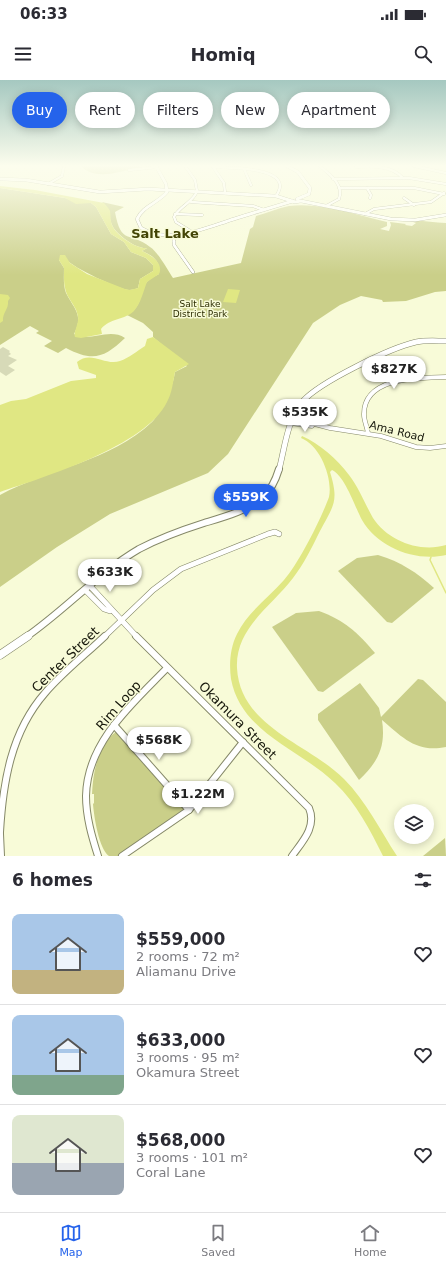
<!DOCTYPE html>
<meta charset="utf-8">
<style>
:root{--surface:#fff;--page:#f2f2f3;--text:#2b2b33;--muted:#7c7c81;--line:#e1e1e2;--accent:#2563eb}
body{margin:0;font-family:"DejaVu Sans",sans-serif;background:var(--page);color:var(--text);height:100vh;display:flex;flex-direction:column;font-size:15px;white-space:nowrap}
*{box-sizing:border-box;margin:0}
p{font-size:13px;color:var(--muted)}
.icon{flex:none;width:22px;height:22px;fill:none;stroke:currentColor;stroke-width:2;stroke-linecap:round;stroke-linejoin:round}
.map{position:relative;height:776px;overflow:hidden}
.drawer{display:flex;flex-direction:column;background:var(--surface);flex:1}
.drawer>*{flex:none}
.guide{position:absolute;left:12px;top:12px;width:422px;height:36px;display:flex;gap:8px}
.buttons{position:absolute;left:394px;top:724px;display:grid;gap:8px}
.buttons a{display:grid;place-items:center;width:40px;height:40px;border-radius:50%;background:var(--surface);box-shadow:0 2px 10px #0003;font-size:20px}
.price{position:absolute;translate:-50% -34px;padding:0 9px;border-radius:14px;background:#fff;color:#222;font-size:13px;line-height:26px;filter:drop-shadow(0 1px 2px #0008)}
.price::after{content:'';position:absolute;left:50%;top:24px;width:12px;height:9px;margin-left:-6px;background:inherit;clip-path:polygon(0 0,100% 0,50% 100%)}
.price.active{background:var(--accent);color:#fff}
ul{padding:0;list-style:none}
li{display:flex;align-items:center;gap:12px;height:100px;padding:0 12px}
li+li{border-top:1px solid var(--line)}
li span{display:grid;place-items:center;flex:none;width:112px;height:80px;border-radius:8px;color:#555}
li>.icon{margin-inline-start:auto}
span .icon{width:48px;height:48px;fill:#fffc;stroke-width:1}
li b{font-size:17px}
h2{display:flex;justify-content:space-between;align-items:center;height:48px;padding:0 12px;font-size:17px}
.tag{padding:0 14px;border-radius:18px;background:var(--surface);box-shadow:0 2px 10px #0003;font-size:14px;line-height:36px}
.tag.active{background:var(--accent);color:#fff}
.status{display:flex;justify-content:space-between;align-items:center;height:28px;padding:0 20px;background:var(--surface);direction:ltr}
.status svg{height:11px;fill:currentColor}
header{display:flex;justify-content:space-between;align-items:center;height:52px;padding:0 12px;background:var(--surface);font-size:18px;font-weight:800}
.tab-bar{display:flex;justify-content:space-around;align-items:center;height:56px;border-top:1px solid var(--line);background:var(--surface);font-size:11px;color:var(--muted)}
.tab-bar a{display:grid;justify-items:center;gap:2px}
.tab-bar .active{color:var(--accent)}
.map>svg:first-child{display:block}
</style>
<div class="status"><b>06:33</b><svg viewBox="0 0 49 12"><path d="M0 12V9h3v3zM5 12V6h3v6zM10 12V3h3v9zM15 12V0h3v12zM26 1h20v11H26zM47 4h2v5h-2z"/></svg></div>
<header><svg class="icon" aria-label="menu" viewBox="0 0 24 24"><path d="M4 6h16M4 12h16M4 18h16"/></svg>Homiq<svg class="icon" aria-label="search" viewBox="0 0 24 24"><circle cx="10" cy="10" r="6"/><path d="M15 15l6 6"/></svg></header>
<div class="map">
<svg width="446" height="776" viewBox="0 0 446 776">
<rect width="100%" height="100%" fill="#f8fbd8"/>
<!-- green -->
<g fill="#cacf89">
<path d="M81,86H139L140,88C122,90 96,102 81,86Z"/>
<path d="M0,108L65,118L80,123H91L96,127L111,154L124,162L131,172L146,178L153,185V191L140,199L138,208C135,209 133,210 129,210C120,210 72,187 67,180H59L64,188C64,196 63,205 66,213C74,229 84,235 74,254C89,263 109,247 125,258C104,278 93,282 66,268L58,273L44,266L52,261L36,253L39,251L30,246L0,265Z"/>
<path d="M102,122L124,127L115,132C121,166 130,151 150,167C158,172 167,189 173,198L241,183L250,149L253,147L256,136C267,133 278,128 289,126C321,122 356,135 387,142V146L380,149L389,151L391,145L390,142L406,144L405,145L412,146L416,143L410,141C422,140 433,143 446,143V211L435,212L406,221L383,222L382,220L361,216L340,225L313,243L228,374L208,393L110,434L57,467L0,507V415C48,389 111,381 152,342C157,337 161,327 164,321C170,311 173,304 175,292L187,286L153,257V252L143,243L127,235C141,228 140,215 146,203C149,199 155,196 159,194C160,181 154,176 142,171L147,168C136,169 119,156 113,147C108,138 111,128 102,122Z"/>
<path d="M378,475C401,482 416,492 434,508L392,543L387,542L338,491L357,478Z"/>
<path d="M319,531C344,540 357,552 375,573L323,612L318,611L272,547L296,533Z"/>
<path d="M418,599L423,600L446,622V667C417,673 403,658 382,640C386,667 378,682 359,700L318,640V634L360,603L379,628L381,637Z"/>
<path d="M119,649L189,730L122,776H109C99,769 94,737 93,724L94,723V714H92C93,694 96,676 108,660C110,656 115,653 119,649Z"/>
<path d="M445,758L446,776H423Z"/>
</g>
<!-- water -->
<g fill="#e0e783">
<path d="M0,106L35,110L104,123C106,126 109,128 110,131C111,136 110,142 113,147C118,156 136,169 147,168L142,171C151,175 164,183 159,194L147,202C143,212 141,223 134,231C125,240 110,238 101,249L102,254L81,258L75,257C73,252 79,244 78,237C77,229 73,225 69,218C63,208 64,198 64,188L59,180L60,175H65L70,183L87,194L125,209L130,210L138,208L140,199L153,191V185L146,178L131,172L124,162L111,154L96,127L91,123L76,124L65,118L0,108Z"/>
<path d="M228,209L240,210L236,223L223,222Z"/>
<path d="M0,214L8,215L10,218L8,221C9,229 2,233 3,241L0,243Z"/>
<path d="M153,257L189,284L175,292C173,302 172,313 167,322C146,366 44,397 0,412V325L11,321L26,319L71,301L96,298V295L79,289L77,282C91,270 105,286 120,281C129,278 137,271 145,266L147,259Z"/>
<path d="M302,356C320,364 337,379 349,395C359,408 365,424 373,438C388,461 420,473 446,465V475C416,482 378,468 362,440C355,427 345,396 332,390L330,392C339,421 334,425 320,451C312,467 304,484 293,498C272,526 235,548 237,588C240,647 308,663 344,699C366,721 380,750 397,776H383C370,750 357,724 335,703C300,669 241,653 231,599C229,584 230,568 237,554C247,533 269,517 284,500C299,483 321,439 329,417C333,398 320,365 301,358Z"/>
</g>
<g fill="none" stroke-linecap="round" stroke-linejoin="round">
<!-- stream -->
<path stroke="#e0e783" stroke-width="1.5" d="M431,477L430,480L446,513"/>
</g>
<!-- building -->
<path fill="#d7dab8" d="M3,267L10,271L9,272L11,274L8,276L17,280L8,286L15,290L6,296L0,292V269Z"/>
<g fill="none" stroke-linecap="round" stroke-linejoin="round">
<defs>
<g id="minor-far4">
<path d="M185,86L195,100L197,111C193,123 179,126 174,137L176,142L192,152"/>
<path d="M320,86C330,95 344,104 339,119L326,126"/>
<path d="M414,86L446,93"/>
<path d="M213,87C227,88 297,86 276,116"/>
<path d="M213,87L224,103L225,113"/>
<path d="M356,87C372,86 391,85 403,98"/>
<path d="M244,89L251,105"/>
<path d="M129,90L157,87"/>
<path d="M333,99L409,98L446,104"/>
<path d="M48,104L62,96L64,86"/>
<path d="M339,108H414L444,114"/>
<path d="M367,108L371,115L370,118"/>
<path d="M404,118L414,125"/>
<path d="M191,122L253,126L264,130"/>
<path d="M175,134L202,135"/>
<path d="M365,134L374,129L431,122L444,113"/>
<path d="M173,155L174,162"/>
</g>
<path id="minor-far3" d="M174,161V165L193,192"/>
<g id="minor-far2">
<path d="M292,338L330,348L381,356L416,367L430,368L446,366"/>
<path d="M291,343L312,346"/>
<path d="M368,353C367,347 364,340 364,335C363,296 420,298 446,297"/>
</g>
<g id="minor-far1">
<path d="M91,507L137,557"/>
<path d="M86,511L104,529L110,531"/>
<path d="M104,557L153,510L181,489L268,454L275,452L279,454"/>
</g>
<g id="minor">
<path d="M136,556L309,728C317,747 302,762 292,776"/>
<path d="M114,645L189,730"/>
<path d="M0,752C3,702 11,652 45,613C63,592 85,575 105,556"/>
<path d="M0,754L1,776"/>
<path d="M98,776C92,757 86,737 86,716C87,662 132,624 167,588"/>
<path d="M122,776L189,730L243,662"/>
</g>
<g id="tertiary-far3">
<path d="M156,86L166,104L167,112C158,123 143,126 137,139L141,148C170,165 205,148 234,139C253,133 273,127 293,121"/>
<path d="M287,86L298,92L310,108L309,114L297,119"/>
<path d="M0,99L26,100L100,112L148,109L276,116L295,122L301,121L391,139L415,140L446,135"/>
</g>
<path id="tertiary-far2" d="M279,390C285,367 287,340 303,321C320,302 390,268 416,262C425,260 436,261 446,261"/>
<path id="tertiary-far1" d="M26,557C65,530 98,493 139,469C160,458 182,450 204,443C224,437 247,431 263,417C271,410 276,399 279,389"/>
<path id="tertiary" d="M0,575L28,556"/>
</defs>
<!-- minor-far4 casing -->
<use href="#minor-far4" stroke="#858868" stroke-width="3"/>
<!-- minor-far3 casing -->
<use href="#minor-far3" stroke="#858868" stroke-width="3.5"/>
<!-- minor-far2 casing -->
<use href="#minor-far2" stroke="#858868" stroke-width="5"/>
<!-- minor-far1 casing -->
<use href="#minor-far1" stroke="#858868" stroke-width="6"/>
<!-- minor casing -->
<use href="#minor" stroke="#858868" stroke-width="8"/>
<!-- tertiary-far3 casing -->
<use href="#tertiary-far3" stroke="#858868" stroke-width="3.5"/>
<!-- tertiary-far2 casing -->
<use href="#tertiary-far2" stroke="#858868" stroke-width="6"/>
<!-- tertiary-far1 casing -->
<use href="#tertiary-far1" stroke="#858868" stroke-width="8"/>
<!-- tertiary casing -->
<use href="#tertiary" stroke="#858868" stroke-width="9"/>
<!-- minor-far4 -->
<use href="#minor-far4" stroke="#fff" stroke-width="2.5"/>
<!-- minor-far3 -->
<use href="#minor-far3" stroke="#fff" stroke-width="3"/>
<!-- minor-far2 -->
<use href="#minor-far2" stroke="#fff" stroke-width="4"/>
<!-- minor-far1 -->
<use href="#minor-far1" stroke="#fff" stroke-width="5"/>
<!-- minor -->
<use href="#minor" stroke="#fff" stroke-width="6"/>
<!-- tertiary-far3 -->
<use href="#tertiary-far3" stroke="#fff" stroke-width="3"/>
<!-- tertiary-far2 -->
<use href="#tertiary-far2" stroke="#fff" stroke-width="5"/>
<!-- tertiary-far1 -->
<use href="#tertiary-far1" stroke="#fff" stroke-width="6"/>
<!-- tertiary -->
<use href="#tertiary" stroke="#fff" stroke-width="8"/>
</g>
<!-- sky -->
<linearGradient id="sky" x2="0" y2="1"><stop stop-color="#a5c8c0"/><stop offset="0.44" stop-color="#fcfded"/><stop offset="1" stop-color="#fcfded" stop-opacity="0"/></linearGradient>
<rect width="446" height="195" fill="url(#sky)"/>
<g text-anchor="middle" stroke-width="3" stroke-linejoin="round" paint-order="stroke">
<!-- far-park labels -->
<g font-size="9" fill="#2b2c01" stroke="#f8fbd8">
<text x="200" y="227">Salt Lake<tspan x="200" dy="10">District Park</tspan></text>
</g>
<!-- street labels -->
<g font-size="11" fill="#16170b" stroke="#f8fbd8">
<text transform="translate(397 351) rotate(14)" y="4">Ama Road</text>
</g>
<!-- far-district labels -->
<g font-size="13" font-weight="bold" fill="#424404" stroke="#f8fbd8">
<text x="165" y="158">Salt Lake</text>
</g>
<!-- near-street labels -->
<g font-size="13" fill="#16170b" stroke="#f8fbd8">
<text transform="translate(65 579) rotate(-44)" y="5">Center Street</text>
<text transform="translate(118 625) rotate(-49)" y="5">Rim Loop</text>
<text transform="translate(238 640) rotate(45)" y="5">Okamura Street</text>
</g>
</g>
</svg>
<div class="buttons">
<a><svg class="icon" aria-label="layers" viewBox="0 0 24 24"><path d="M12 4l9 5-9 5-9-5zM3 14l9 5 9-5"/></svg></a>
</div>
<b class="price" style="left:394px;top:310px">$827K</b>
<b class="price" style="left:305px;top:353px">$535K</b>
<b class="price active" style="left:246px;top:438px">$559K</b>
<b class="price" style="left:110px;top:513px">$633K</b>
<b class="price" style="left:159px;top:681px">$568K</b>
<b class="price" style="left:198px;top:735px">$1.22M</b>
<div class="guide">
<a class="tag active">Buy</a>
<a class="tag">Rent</a>
<a class="tag">Filters</a>
<a class="tag">New</a>
<a class="tag">Apartment</a>
</div>
</div>
<section class="drawer">
<h2>6 homes<svg class="icon" aria-label="filters" viewBox="0 0 24 24"><path d="M4 7h16M4 17h16"/><circle cx="9" cy="7" r="2"/><circle cx="15" cy="17" r="2"/></svg></h2>
<ul>
<li><span style="background:linear-gradient(#a9c7e8 70%,#c2b280 0)"><svg class="icon" aria-label="home" viewBox="0 0 24 24"><path d="M3 11l9-7 9 7M6 9v11h12V9"/></svg></span><div><b>$559,000</b><p>2 rooms · 72 m²</p><p>Aliamanu Drive</p></div><svg class="icon" aria-label="heart" viewBox="0 0 24 24"><path d="M12 20l-8-8c-3-5 5-10 8-4 3-6 11-1 8 4z"/></svg></li>
<li><span style="background:linear-gradient(#a9c7e8 75%,#7fa58c 0)"><svg class="icon" aria-label="home" viewBox="0 0 24 24"><path d="M3 11l9-7 9 7M6 9v11h12V9"/></svg></span><div><b>$633,000</b><p>3 rooms · 95 m²</p><p>Okamura Street</p></div><svg class="icon" aria-label="heart" viewBox="0 0 24 24"><path d="M12 20l-8-8c-3-5 5-10 8-4 3-6 11-1 8 4z"/></svg></li>
<li><span style="background:linear-gradient(#dfe7d0 60%,#9aa5b1 0)"><svg class="icon" aria-label="home" viewBox="0 0 24 24"><path d="M3 11l9-7 9 7M6 9v11h12V9"/></svg></span><div><b>$568,000</b><p>3 rooms · 101 m²</p><p>Coral Lane</p></div><svg class="icon" aria-label="heart" viewBox="0 0 24 24"><path d="M12 20l-8-8c-3-5 5-10 8-4 3-6 11-1 8 4z"/></svg></li>
</ul>
</section>
<nav class="tab-bar">
<a class="active"><svg class="icon" aria-label="map" viewBox="0 0 24 24"><path d="M3 6l6-2 6 2 6-2v14l-6 2-6-2-6 2zM9 4v14M15 6v14"/></svg>Map</a>
<a><svg class="icon" aria-label="saved" viewBox="0 0 24 24"><path d="M7 4h10v16l-5-4-5 4z"/></svg>Saved</a>
<a><svg class="icon" aria-label="home" viewBox="0 0 24 24"><path d="M3 11l9-7 9 7M6 9v11h12V9"/></svg>Home</a>
</nav>
